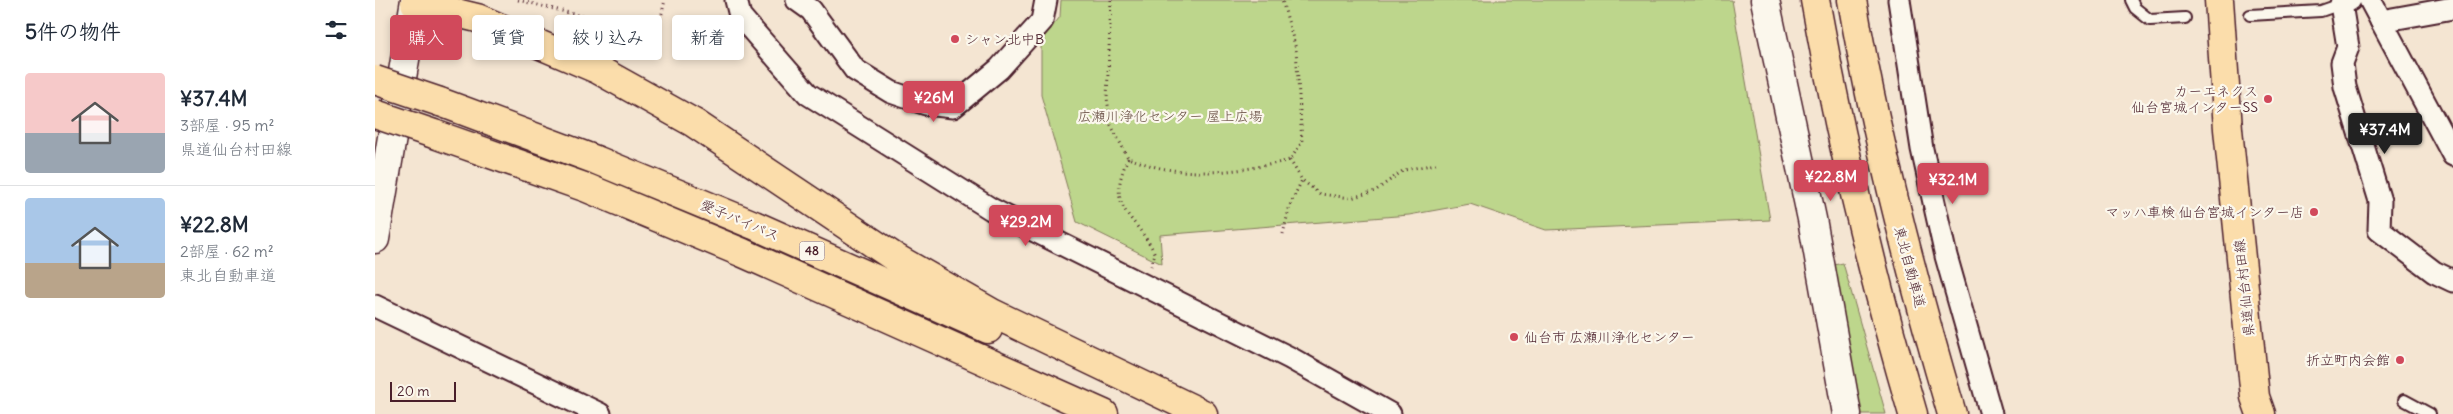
<!DOCTYPE html>
<html lang="ja">
<meta charset="utf-8">
<style>
:root{--surface:#fff;--page:#f2f2f3;--text:#1f2937;--muted:#747a83;--line:#e0e1e3;--accent:#d1495b}
body{margin:0;font-family:Delius,"Klee One",sans-serif;background:var(--page);color:var(--text);height:100vh;display:flex;flex-direction:column;font-size:19px;white-space:nowrap}
*{box-sizing:border-box;margin:0}
p{font-size:16px;color:var(--muted)}
.icon{flex:none;width:28px;height:28px;fill:none;stroke:currentColor;stroke-width:2;stroke-linecap:round;stroke-linejoin:round}
.map{position:relative;flex:1;overflow:hidden}
.side{display:flex;flex-direction:column;background:var(--surface);width:375px}
.side>*{flex:none}
.hud{position:absolute;left:15px;top:15px;width:475px;height:45px;display:flex;gap:10px}
.scale{position:absolute;left:15px;bottom:12px;width:66px;box-sizing:border-box;padding-left:5px;border:2px solid #4a1f2b;border-top:0;font-size:14px;line-height:18px;white-space:nowrap;color:#4a1f2b;-webkit-text-stroke:4px #fbf7ec;paint-order:stroke}
.price{position:absolute;translate:-50% -42px;padding:0 11px;border-radius:5px;background:var(--accent);color:#fff;font-size:16px;line-height:32px;filter:drop-shadow(0 1px 2px #0008)}
.price::after{content:'';position:absolute;left:50%;top:30px;width:15px;height:11px;margin-left:-8px;background:inherit;clip-path:polygon(0 0,100% 0,50% 100%)}
.price.selected{background:#222;color:#fff}
ul{padding:0;list-style:none}
li{display:flex;align-items:center;gap:15px;height:125px;padding:0 25px}
li+li{border-top:1px solid var(--line)}
li span{display:grid;place-items:center;flex:none;width:140px;height:100px;border-radius:5px;color:#555}
li>.icon{margin-inline-start:auto}
span .icon{width:60px;height:60px;fill:#fffc;stroke-width:1}
li b{font-size:21px}
h2{display:flex;justify-content:space-between;align-items:center;height:60px;padding:0 25px;font-size:21px}
.pill{padding:0 18px;border-radius:5px;background:var(--surface);box-shadow:0 2px 8px #0003;font-size:18px;line-height:45px}
.pill.selected{background:var(--accent);color:#fff}
main{display:flex;flex:1;min-height:0}
.map>svg:first-child{display:block}
</style>
<main>
<section class="side">
<h2>5件の物件<svg class="icon" aria-label="filters" viewBox="0 0 24 24"><path d="M4 7h16M4 17h16"/><circle cx="9" cy="7" r="2"/><circle cx="15" cy="17" r="2"/></svg></h2>
<ul>
<li><span style="background:linear-gradient(#f6c9c9 60%,#9aa5b1 0)"><svg class="icon" aria-label="home" viewBox="0 0 24 24"><path d="M3 11l9-7 9 7M6 9v11h12V9"/></svg></span><div><b>¥37.4M</b><p>3部屋 · 95 m²</p><p>県道仙台村田線</p></div></li>
<li><span style="background:linear-gradient(#a9c7e8 65%,#b9a48a 0)"><svg class="icon" aria-label="home" viewBox="0 0 24 24"><path d="M3 11l9-7 9 7M6 9v11h12V9"/></svg></span><div><b>¥22.8M</b><p>2部屋 · 62 m²</p><p>東北自動車道</p></div></li>
</ul>
</section>
<div class="map">
<svg width="2078" height="414" viewBox="0 0 2078 414">
<rect width="100%" height="100%" fill="#f4e5d2"/>
<filter id="ink" filterUnits="userSpaceOnUse"><feTurbulence type="fractalNoise" baseFrequency=".02" numOctaves="2"/><feDisplacementMap in="SourceGraphic" scale="10" xChannelSelector="R" yChannelSelector="G"/><feConvolveMatrix kernelMatrix="1 2 1 2 8 2 1 2 1" color-interpolation-filters="sRGB"/></filter>
<g filter="url(#ink)">
<!-- green -->
<g fill="#bdd68c" stroke="#847a5c">
<path d="M686,0H1357L1395,220L1171,230L1095,204L1034,215L785,235L787,264L702,222L666,95V40L685,17Z"/>
<path d="M1468,263L1511,414H1485L1459,265Z"/>
</g>
<g fill="none" stroke-linecap="round" stroke-linejoin="round">
<defs>
<g id="lane">
<path d="M1756,0L1760,8L1775,20L1810,18"/>
<path d="M1875,15L1946,11L1966,4"/>
<path d="M2029,400L2055,414"/>
</g>
<g id="street">
<path d="M361,0L365,16L433,94L616,209L915,358L1015,414"/>
<path d="M422,0L436,10L480,70L516,92L551,104L578,107L624,69L667,21L671,0"/>
<path d="M1524,0L1547,149L1571,256L1616,414"/>
<path d="M1975,0L1966,4L1973,47L1967,63L1970,87L2005,201L2004,230L2059,272L2078,281"/>
<path d="M1995,0L2078,155"/>
<path d="M2006,21L2078,8"/>
<path d="M0,306L225,414"/>
</g>
<g id="secondary">
<path d="M1390,0L1437,219L1472,414"/>
<path d="M0,239L40,0"/>
</g>
<path id="primary" d="M1844,0L1853,129L1880,397L1886,414"/>
<g id="highway">
<path d="M1440,0C1465,140 1498,278 1538,414"/>
<path d="M1477,0C1501,140 1537,278 1577,414"/>
<path d="M40,3L102,18L222,69L319,123L519,257L617,313L828,414"/>
<path d="M65,102L221,160L379,225L613,329"/>
<path d="M59,134L212,188L368,253L729,414"/>
</g>
</defs>
<!-- lane casing -->
<use href="#lane" stroke="#4a1f2b" stroke-width="14"/>
<!-- street casing -->
<use href="#street" stroke="#4a1f2b" stroke-width="25"/>
<!-- secondary casing -->
<use href="#secondary" stroke="#4a1f2b" stroke-width="31"/>
<!-- primary casing -->
<use href="#primary" stroke="#4a1f2b" stroke-width="31"/>
<!-- highway casing -->
<use href="#highway" stroke="#4a1f2b" stroke-width="31"/>
<!-- path -->
<g stroke="#4a1f2b" stroke-width="3" stroke-dasharray="1 4" stroke-linecap="butt">
<path d="M143,0L282,35L290,0"/>
<path d="M736,0L732,98L736,125L753,158C765,162 778,167 791,169C832,176 875,170 915,160L927,142L921,49L907,0"/>
<path d="M753,158C729,211 760,212 780,254L776,266"/>
<path d="M915,160L927,180L945,194L976,198L1000,191L1029,170L1061,164"/>
<path d="M908,234L915,205L927,180"/>
</g>
<!-- lane -->
<use href="#lane" stroke="#fbf7ec" stroke-width="10"/>
<!-- street -->
<use href="#street" stroke="#fbf7ec" stroke-width="21"/>
<!-- secondary -->
<use href="#secondary" stroke="#fbf7ec" stroke-width="28"/>
<!-- primary -->
<use href="#primary" stroke="#fbddab" stroke-width="28"/>
<!-- highway -->
<use href="#highway" stroke="#fbddab" stroke-width="28"/>
<defs>
<g id="highway-bridge">
<path d="M0,80L65,102"/>
<path d="M0,114L59,134"/>
</g>
</defs>
<!-- highway-bridge casing -->
<use href="#highway-bridge" stroke="#4a1f2b" stroke-width="31" stroke-linecap="butt"/>
<!-- highway-bridge -->
<use href="#highway-bridge" stroke="#fbddab" stroke-width="28"/>
</g>
</g>
<!-- markers -->
<g fill="#d1495b" stroke="#fbf7ec" stroke-width="2">
<circle cx="580" cy="39" r="5"/>
<circle cx="1893" cy="99" r="5"/>
<circle cx="1939" cy="212" r="5"/>
<circle cx="1139" cy="337" r="5"/>
<circle cx="2025" cy="360" r="5"/>
</g>
<g text-anchor="middle" stroke-width="4.5" stroke-linejoin="round" paint-order="stroke">
<!-- shield labels -->
<rect fill="#fbf7ec" stroke="#7f6065" stroke-width="1" x="424.5" y="241.5" width="25" height="19" rx="4"/>
<g font-size="12" font-weight="bold" fill="#4a1f2b">
<text x="437" y="255">48</text>
</g>
<!-- poi labels -->
<g font-size="14" fill="#4a1f2b" stroke="#fbf7ec" text-anchor="end">
<text x="590" y="44" text-anchor="start">シャン北中B</text>
<text x="1883" y="96">カーエネクス<tspan x="1883" dy="16">仙台宮城インターSS</tspan></text>
<text x="1929" y="217">マッハ車検 仙台宮城インター店</text>
<text x="1149" y="342" text-anchor="start">仙台市 広瀬川浄化センター</text>
<text x="2015" y="365">折立町内会館</text>
</g>
<!-- park labels -->
<g font-size="14" fill="#674d43" stroke="#fbf7ec">
<text x="795" y="121">広瀬川浄化センター 屋上広場</text>
</g>
<!-- street labels -->
<g font-size="14" fill="#4a1f2b" stroke="#fbf7ec">
<text transform="translate(365 220) rotate(23)" y="5">愛子バイパス</text>
<text transform="translate(1535 267) rotate(75)" y="5">東北自動車道</text>
<text transform="translate(1869 288) rotate(-96)" y="5">県道仙台村田線</text>
</g>
</g>
</svg>
<div class="scale">20 m</div>
<b class="price" style="left:559px;top:123px">¥26M</b>
<b class="price selected" style="left:2010px;top:155px">¥37.4M</b>
<b class="price" style="left:1456px;top:202px">¥22.8M</b>
<b class="price" style="left:1578px;top:205px">¥32.1M</b>
<b class="price" style="left:651px;top:247px">¥29.2M</b>
<div class="hud">
<a class="pill selected">購入</a>
<a class="pill">賃貸</a>
<a class="pill">絞り込み</a>
<a class="pill">新着</a>
</div>
</div>
</main>
